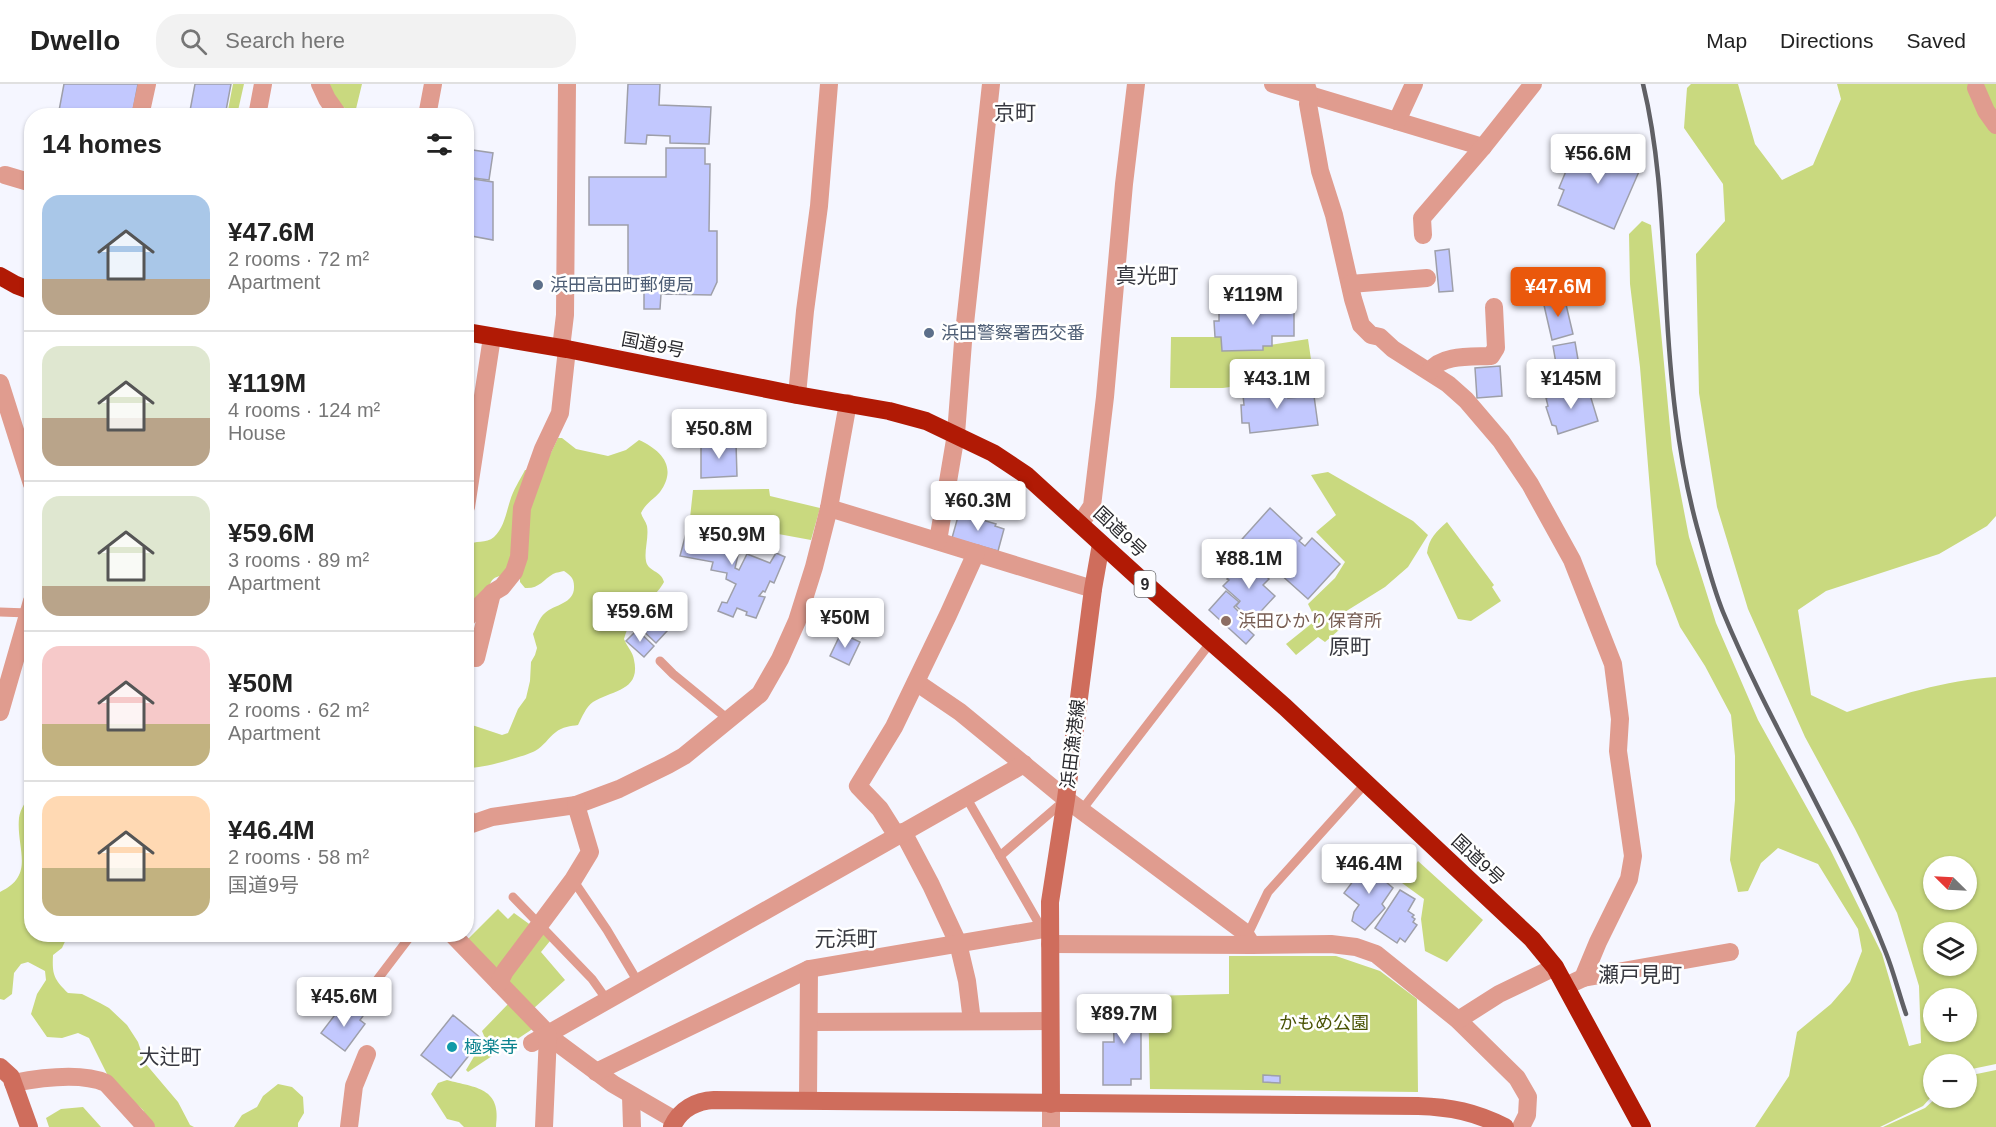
<!DOCTYPE html>
<meta charset="utf-8">
<style>
:root{--surface:#fff;--page:#f2f2f2;--text:#222;--muted:#767676;--line:#e0e0e0;--accent:#ea580c}
body{margin:0;font-family:Arial,"Noto Sans JP",sans-serif;background:var(--page);color:var(--text);height:100vh;display:flex;flex-direction:column;font-size:22px;white-space:nowrap}
*{box-sizing:border-box;margin:0}
p{font-size:20px;color:var(--muted)}
.icon{flex:none;width:33px;height:33px;fill:none;stroke:currentColor;stroke-width:2;stroke-linecap:round;stroke-linejoin:round}
.map{position:relative;flex:1;overflow:hidden}
.side{position:absolute;left:24px;top:24px;width:450px;height:834px;display:flex;flex-direction:column;background:var(--surface);border-radius:24px;box-shadow:0 2px 4px #0004}
.side>*{flex:none}
.needle{width:39px;rotate:294deg}
.buttons{position:absolute;left:1923px;top:772px;display:grid;gap:12px}
.buttons a{display:grid;place-items:center;width:54px;height:54px;border-radius:50%;background:var(--surface);box-shadow:0 2px 4px #0004;font-size:30px}
.price{position:absolute;translate:-50% -51px;padding:0 14px;border-radius:6px;background:#fff;color:#222;font-size:20px;line-height:39px;filter:drop-shadow(0 2px 3px #0008)}
.price::after{content:'';position:absolute;left:50%;top:36px;width:18px;height:14px;margin-left:-9px;background:inherit;clip-path:polygon(0 0,100% 0,50% 100%)}
.price.selected{background:var(--accent);color:#fff}
ul{padding:0;list-style:none}
li{display:flex;align-items:center;gap:18px;height:150px;padding:0 18px}
li+li{border-top:2px solid var(--line)}
li span{display:grid;place-items:center;flex:none;width:168px;height:120px;border-radius:18px;color:#555}
li>.icon{margin-inline-start:auto}
span .icon{width:72px;height:72px;fill:#fffc;stroke-width:1}
li b{font-size:26px}
h2{display:flex;justify-content:space-between;align-items:center;height:72px;padding:0 18px;font-size:26px}
header{display:flex;align-items:center;gap:36px;box-sizing:border-box;height:84px;padding:0 30px;background:var(--surface);border-bottom:2px solid var(--line)}
header strong{font-size:28px}
nav{display:flex;gap:33px;margin-inline-start:auto;font-size:21px}
.search{width:420px;height:54px;background:var(--page);display:flex;align-items:center;gap:15px;box-sizing:border-box;padding:0 21px;border-radius:24px;color:var(--muted);font-size:22px}
.map>svg:first-child{display:block}
</style>
<header>
<strong>Dwello</strong>
<div class="search"><svg class="icon" aria-label="search" viewBox="0 0 24 24"><circle cx="10" cy="10" r="6"/><path d="M15 15l6 6"/></svg>Search here</div>
<nav><a>Map</a><a>Directions</a><a>Saved</a></nav>
</header>
<div class="map">
<svg width="1996" height="1043" viewBox="0 0 1996 1043">
<rect width="100%" height="100%" fill="#f5f6ff"/>
<!-- green -->
<g fill="#c9d97f" fill-rule="evenodd">
<path d="M233,0H244L237,31H227Z"/>
<path d="M328,0H362L355,29C340,25 335,13 328,0Z"/>
<path d="M1691,0H1738L1755,60L1782,96L1813,81L1841,15L1837,0H1996V432L1987,442L1939,470L1826,507L1798,526L1811,611L1847,628C1896,612 1945,596 1996,593V980L1967,986L1966,981H1934L1933,1011L1923,1022L1880,1043H1755L1789,992L1797,948L1831,920L1850,898L1862,867L1858,845L1818,780L1778,764L1761,779L1748,807L1738,808L1730,776L1735,716V672L1731,631L1705,582L1680,543L1656,480L1640,283L1630,200L1629,150L1642,137L1651,141L1672,365L1689,453L1716,539L1758,636L1830,765L1882,870L1909,962L1921,959L1919,902L1897,829L1855,745L1805,653L1748,525L1717,423L1699,309L1696,170L1725,137L1723,100L1684,44L1687,4ZM1934,783H1966V816H1934ZM1934,849H1966V882H1934ZM1934,915H1966V948H1934Z"/>
<path d="M1171,253H1221L1222,267L1263,266V262L1308,255L1313,289L1279,296L1223,304H1170Z"/>
<path d="M558,354H562L576,365L608,372L626,366L639,356C661,366 678,383 660,408C654,415 645,420 641,429C642,433 646,438 647,442C649,454 644,466 646,477C648,488 661,486 664,498C659,507 656,509 648,515C636,526 628,540 624,555C627,563 633,568 634,576C641,607 612,606 593,618C586,623 582,633 578,641C571,642 562,643 556,648C548,654 544,662 535,667C523,673 480,685 467,684L466,639L502,651L508,649L518,625L526,614L530,597L531,578L535,571L537,564L533,550C536,544 539,534 545,529C555,520 575,520 574,502C574,494 570,491 564,487C561,488 557,488 553,490C543,496 539,505 525,504L520,498C519,444 535,401 558,354Z"/>
<path d="M525,386H529L507,490C488,495 495,494 485,508C483,512 478,516 475,519L468,518L467,515V461C475,456 486,460 494,453C504,444 506,429 510,417C513,406 520,396 525,386Z"/>
<path d="M1328,388L1413,437L1428,451L1408,483L1385,503L1340,531L1346,540L1325,558L1318,553L1296,571L1286,560L1316,536L1308,520L1335,494L1345,478L1316,448L1336,431L1311,391Z"/>
<path d="M769,405L770,412L820,424L811,456L690,434L693,406Z"/>
<path d="M1447,438L1494,501L1492,503L1501,517L1471,537L1458,535L1427,469C1429,454 1436,448 1447,438Z"/>
<path d="M31,708L32,850L68,851L62,864L53,871C52,891 54,895 68,909L82,910L100,919L109,924L127,941L138,958L145,979L178,1018L190,1041L194,1043H152L143,1026L110,996L89,954L78,949L62,954L47,953L31,930L37,910L46,896L45,887L28,878L21,880L14,889L12,910L4,916L0,915V808C36,791 16,765 19,734C20,725 27,716 31,708Z"/>
<path d="M1418,777L1483,836L1447,878L1425,867L1421,835L1424,815L1402,799Z"/>
<path d="M498,825L508,835L514,829L532,842L499,888L466,857Z"/>
<path d="M540,845L550,857L541,868L565,896L533,925L506,895Z"/>
<path d="M1229,872H1336L1380,887L1417,915L1418,1008L1150,1005L1148,912L1229,910Z"/>
<path d="M511,917L534,944L468,988L466,986L485,954L482,947Z"/>
<path d="M1996,986V1043H1883L1925,1024L1936,1014H1966L1967,992Z"/>
<path d="M447,996C476,1004 502,1003 496,1043H464L459,1038L447,1035L431,1010L438,999Z"/>
<path d="M278,1000L292,1003L303,1013L304,1029L298,1039V1043H234L242,1031L257,1023L263,1012Z"/>
<path d="M83,1023L101,1043H49L46,1034L61,1025Z"/>
</g>
<!-- building -->
<g fill="#c2c8fe" stroke="#9e9fa9" stroke-width="1.5">
<path d="M64,0H138L132,32H58Z"/>
<path d="M195,0H231L225,32H189Z"/>
<path d="M628,0H660L659,21L711,23L709,60L670,59V52L647,51L646,60L625,59Z"/>
<path d="M1583,58L1641,83L1614,145L1558,121L1564,106L1559,104L1571,75L1575,76Z"/>
<path d="M666,64H705V80H710L709,147H717V198L711,211L661,210L660,225H644V192H628V141H589V93H666Z"/>
<path d="M466,65L493,69L489,96L466,93Z"/>
<path d="M466,94L493,98V156L471,152L470,159L466,158Z"/>
<path d="M1449,165L1453,207L1439,208L1435,167Z"/>
<path d="M1564,212L1573,250L1552,256L1543,217Z"/>
<path d="M1265,220V223L1294,222V252H1272V262H1263V266L1222,267L1221,253H1215L1214,237H1219V221Z"/>
<path d="M1575,258L1582,299L1560,303L1553,262Z"/>
<path d="M1500,282L1502,312L1477,314L1475,284Z"/>
<path d="M1287,301L1288,314L1314,312L1318,341L1250,349L1249,339H1242L1241,321H1244L1243,311L1248,310L1247,305Z"/>
<path d="M1587,301L1598,337L1558,350L1556,342L1552,341L1546,323L1548,322L1546,314Z"/>
<path d="M736,359L737,392L701,394V360Z"/>
<path d="M1270,424L1302,454L1299,457L1305,462L1312,454L1340,480L1308,515L1279,489L1293,474L1286,468L1279,475L1276,472L1268,481L1247,463L1241,469L1235,463Z"/>
<path d="M959,429L996,440L995,442L1004,445L998,467L952,454Z"/>
<path d="M689,438L743,450L735,484L739,486L747,470L770,479L776,469L785,473L774,499L770,497L765,508L763,507L759,512L765,513L756,534L746,531L747,528L737,524L733,533L718,527L722,518L727,519L736,500L726,495L727,489L711,486L713,478L680,472Z"/>
<path d="M1242,478L1246,482L1250,478L1269,495L1263,501L1275,512L1252,537L1236,522L1240,517L1223,502L1229,496L1227,495Z"/>
<path d="M1226,507L1239,518L1234,523L1246,535L1242,540L1254,551L1246,560L1209,526Z"/>
<path d="M649,531L667,547L656,559L639,543Z"/>
<path d="M637,546L654,562L644,573L626,557Z"/>
<path d="M841,549L860,558L849,581L830,572Z"/>
<path d="M1366,780L1374,786L1376,784L1389,794L1386,798L1393,804L1382,820L1385,824L1365,846L1352,837L1354,828L1359,821L1344,809Z"/>
<path d="M1400,806L1415,815L1408,827L1414,831L1412,833L1415,835L1413,838L1417,841L1405,858L1400,854L1397,859L1375,844Z"/>
<path d="M1113,916H1141V995H1131V1001H1103V958H1114Z"/>
<path d="M341,923L350,930L354,925L363,932L360,936L365,940L345,967L321,949Z"/>
<path d="M453,931L482,955L451,994L421,971Z"/>
<path d="M1263,991L1280,992V999L1263,998Z"/>
</g>
<g fill="none" stroke-linecap="round" stroke-linejoin="round">
<!-- lane -->
<g stroke="#e09c8f" stroke-width="9">
<path d="M0,528L28,529"/>
<path d="M660,577L673,590L729,636"/>
<path d="M966,713L1042,845"/>
<path d="M466,722L474,738"/>
<path d="M1081,727L1211,558"/>
<path d="M1000,772L1064,717"/>
<path d="M573,796L607,846L638,898"/>
<path d="M513,813L592,895L607,916"/>
<path d="M1247,852L1268,808L1366,699"/>
<path d="M377,896L412,850"/>
</g>
<!-- street -->
<g stroke="#e09c8f" stroke-width="18">
<path d="M320,0L327,15L339,32"/>
<path d="M1273,0L1483,63"/>
<path d="M1306,0L1309,10L1308,20L1320,87L1334,131L1353,215L1361,241L1371,251L1380,253L1393,265L1448,300L1466,316L1501,357L1530,400L1572,476L1613,580L1620,635L1618,667L1633,772L1629,795L1598,858L1583,894L1566,902"/>
<path d="M1976,4L1986,27L1996,41"/>
<path d="M140,32L147,0"/>
<path d="M257,32L263,0"/>
<path d="M427,32L433,0"/>
<path d="M1397,37L1414,0"/>
<path d="M5,91L32,99"/>
<path d="M1423,151L1422,134L1483,63L1533,0"/>
<path d="M1350,200L1427,194"/>
<path d="M561,264L565,231L567,0"/>
<path d="M1430,287C1442,270 1472,273 1491,272L1496,264L1494,223"/>
<path d="M0,299L32,400"/>
<path d="M797,311L805,227L819,122L829,0"/>
<path d="M466,423L492,253"/>
<path d="M829,424L1093,505"/>
<path d="M1080,440L1092,422L1105,313L1124,100L1136,0"/>
<path d="M938,457L956,350L963,258L991,0"/>
<path d="M466,535L492,509L502,503L514,488L519,473L522,424L543,365L560,329L567,265"/>
<path d="M476,574L492,509"/>
<path d="M916,598L960,628L1066,715L1243,847L1252,861"/>
<path d="M0,628L32,517"/>
<path d="M466,742L492,733L576,721L619,705L668,681L684,672L760,610L780,575L797,537L814,483L829,424L848,319"/>
<path d="M903,748L931,801L958,859L967,897L972,937"/>
<path d="M897,752L880,725L858,702L894,643L948,531L976,469"/>
<path d="M452,850L555,957L613,1000L675,1036"/>
<path d="M1050,860L1252,861L1331,860L1356,863L1376,870L1458,936L1517,994L1528,1013L1527,1031L1521,1043"/>
<path d="M1583,894L1730,868"/>
<path d="M499,899L505,887L573,796L590,768L576,721"/>
<path d="M1458,936L1499,910L1555,883"/>
<path d="M809,938L1050,937"/>
<path d="M532,959L1024,680"/>
<path d="M596,988L809,885L1050,844"/>
<path d="M13,999C39,994 81,988 106,999L146,1043"/>
<path d="M631,1012L632,1043"/>
<path d="M808,1016L809,885"/>
<path d="M1051,1020V1043"/>
<path d="M349,1043L354,1002L367,970"/>
<path d="M544,1043L548,951"/>
</g>
<!-- secondary -->
<g stroke="#cf6d5c" stroke-width="18">
<path d="M0,983L11,993L29,1043"/>
<path d="M1051,1020L1050,818L1066,715L1093,505L1101,460"/>
<path d="M672,1043C680,1025 696,1017 714,1016L1418,1022C1451,1023 1475,1028 1505,1043"/>
</g>
<!-- highway -->
<g stroke="#b11a05" stroke-width="18">
<path d="M0,192L16,201L32,207"/>
<path d="M466,248L567,265L797,311L889,327L926,337L993,369L1026,391L1149,503L1285,623L1532,855L1555,883L1642,1043"/>
</g>
<!-- rail -->
<path stroke="#606065" stroke-width="4.5" d="M1643,0C1660,70 1662,143 1666,215C1670,292 1677,369 1697,443C1705,471 1712,501 1723,528C1771,644 1840,751 1886,869C1894,889 1899,910 1906,930"/>
</g>
<!-- markers -->
<g fill="#5c6f8a" stroke="#fff" stroke-width="2">
<circle cx="538" cy="201" r="6"/>
<circle cx="929" cy="249" r="6"/>
</g>
<circle fill="#8d6e63" stroke="#fff" stroke-width="2" cx="1226" cy="537" r="6"/>
<circle fill="#0f9aa8" stroke="#fff" stroke-width="2" cx="452" cy="963" r="6"/>
<g text-anchor="middle" stroke-width="5" stroke-linejoin="round" paint-order="stroke">
<!-- shield labels -->
<rect fill="#fff" stroke="#6a6a6d" stroke-width="1.5" x="1134.5" y="487" width="21" height="26" rx="4.5"/>
<g font-size="16" font-weight="bold" fill="#2a2a2e">
<text x="1145" y="506">9</text>
</g>
<!-- service labels -->
<g font-size="18" fill="#4e5e75" stroke="#fff" text-anchor="start">
<text x="550" y="207">浜田高田町郵便局</text>
<text x="941" y="255">浜田警察署西交番</text>
</g>
<!-- street labels -->
<g font-size="18" fill="#2a2a2e" stroke="#fff">
<text transform="translate(653 261) rotate(11)" y="6">国道9号</text>
<text transform="translate(1120 448) rotate(43)" y="6">国道9号</text>
<text transform="translate(1073 660) rotate(-83)" y="6">浜田漁港線</text>
<text transform="translate(1478 776) rotate(43)" y="6">国道9号</text>
</g>
<!-- education labels -->
<g font-size="18" fill="#785e54" stroke="#fff" text-anchor="start">
<text x="1238" y="543">浜田ひかり保育所</text>
</g>
<!-- park labels -->
<g font-size="18" fill="#4a5305" stroke="#fff">
<text x="1324" y="945">かもめ公園</text>
</g>
<!-- culture labels -->
<g font-size="18" fill="#0d838f" stroke="#fff" text-anchor="start">
<text x="464" y="969">極楽寺</text>
</g>
<!-- quarter labels -->
<g font-size="21" fill="#373840" stroke="#fff">
<text x="1015" y="36">京町</text>
<text x="1147" y="199">真光町</text>
<text x="1350" y="570">原町</text>
<text x="846" y="862">元浜町</text>
<text x="1640" y="898">瀬戸見町</text>
<text x="170" y="980">大辻町</text>
</g>
</g>
</svg>
<div class="buttons">
<a><svg class="needle" viewBox="-14 -14 28 28"><path d="M0-13l5 13h-10z" fill="#e53935"/><path d="M0 13l5-13h-10z" fill="#767676"/></svg></a>
<a><svg class="icon" aria-label="layers" viewBox="0 0 24 24"><path d="M12 4l9 5-9 5-9-5zM3 14l9 5 9-5"/></svg></a>
<a>+</a>
<a>−</a>
</div>
<b class="price" style="left:1598px;top:101px">¥56.6M</b>
<b class="price selected" style="left:1558px;top:234px">¥47.6M</b>
<b class="price" style="left:1253px;top:242px">¥119M</b>
<b class="price" style="left:1277px;top:326px">¥43.1M</b>
<b class="price" style="left:1571px;top:326px">¥145M</b>
<b class="price" style="left:719px;top:376px">¥50.8M</b>
<b class="price" style="left:978px;top:448px">¥60.3M</b>
<b class="price" style="left:732px;top:482px">¥50.9M</b>
<b class="price" style="left:1249px;top:506px">¥88.1M</b>
<b class="price" style="left:640px;top:559px">¥59.6M</b>
<b class="price" style="left:845px;top:565px">¥50M</b>
<b class="price" style="left:1369px;top:811px">¥46.4M</b>
<b class="price" style="left:344px;top:944px">¥45.6M</b>
<b class="price" style="left:1124px;top:961px">¥89.7M</b>
<section class="side">
<h2>14 homes<svg class="icon" aria-label="filters" viewBox="0 0 24 24"><path d="M4 7h16M4 17h16"/><circle cx="9" cy="7" r="2"/><circle cx="15" cy="17" r="2"/></svg></h2>
<ul>
<li><span style="background:linear-gradient(#a9c7e8 70%,#b9a48a 0)"><svg class="icon" aria-label="home" viewBox="0 0 24 24"><path d="M3 11l9-7 9 7M6 9v11h12V9"/></svg></span><div><b>¥47.6M</b><p>2 rooms · 72 m²</p><p>Apartment</p></div></li>
<li><span style="background:linear-gradient(#dfe7d0 60%,#b9a48a 0)"><svg class="icon" aria-label="home" viewBox="0 0 24 24"><path d="M3 11l9-7 9 7M6 9v11h12V9"/></svg></span><div><b>¥119M</b><p>4 rooms · 124 m²</p><p>House</p></div></li>
<li><span style="background:linear-gradient(#dfe7d0 75%,#b9a48a 0)"><svg class="icon" aria-label="home" viewBox="0 0 24 24"><path d="M3 11l9-7 9 7M6 9v11h12V9"/></svg></span><div><b>¥59.6M</b><p>3 rooms · 89 m²</p><p>Apartment</p></div></li>
<li><span style="background:linear-gradient(#f6c9c9 65%,#c2b280 0)"><svg class="icon" aria-label="home" viewBox="0 0 24 24"><path d="M3 11l9-7 9 7M6 9v11h12V9"/></svg></span><div><b>¥50M</b><p>2 rooms · 62 m²</p><p>Apartment</p></div></li>
<li><span style="background:linear-gradient(#ffd9b3 60%,#c2b280 0)"><svg class="icon" aria-label="home" viewBox="0 0 24 24"><path d="M3 11l9-7 9 7M6 9v11h12V9"/></svg></span><div><b>¥46.4M</b><p>2 rooms · 58 m²</p><p>国道9号</p></div></li>
</ul>
</section>
</div>
